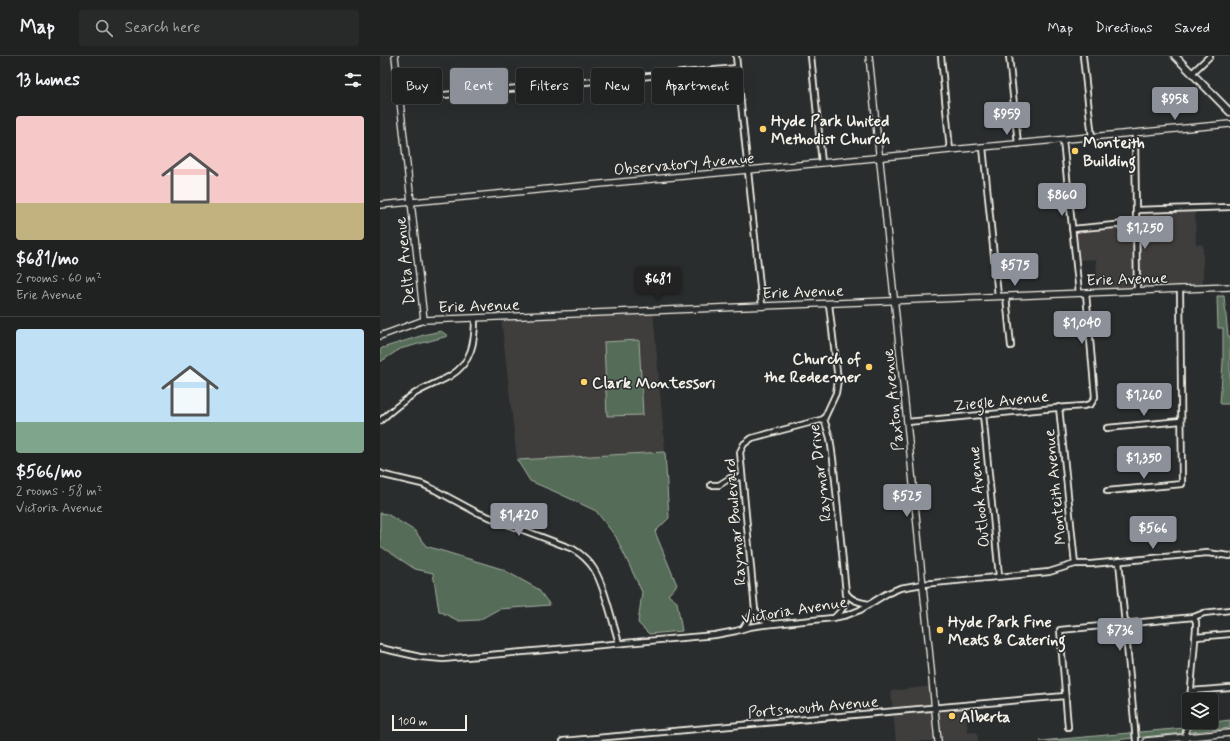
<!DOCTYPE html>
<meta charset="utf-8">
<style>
:root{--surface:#202222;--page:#282a2a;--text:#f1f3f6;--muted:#a2a4a5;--line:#3d3f40;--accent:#8c9099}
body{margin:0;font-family:Mynerve,sans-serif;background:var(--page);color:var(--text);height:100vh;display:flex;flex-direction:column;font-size:15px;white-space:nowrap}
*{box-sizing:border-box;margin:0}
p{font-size:13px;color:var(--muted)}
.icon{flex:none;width:22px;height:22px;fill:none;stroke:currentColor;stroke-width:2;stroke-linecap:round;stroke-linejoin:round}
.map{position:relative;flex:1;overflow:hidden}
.sheet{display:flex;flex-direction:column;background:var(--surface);width:380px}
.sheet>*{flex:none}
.top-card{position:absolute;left:12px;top:12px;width:380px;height:36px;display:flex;gap:8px}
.controls{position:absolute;left:802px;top:637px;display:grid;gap:8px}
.controls a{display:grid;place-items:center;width:36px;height:36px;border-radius:4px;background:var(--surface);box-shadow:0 4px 16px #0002,0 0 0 1px var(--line);font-size:20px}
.scale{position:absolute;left:12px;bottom:10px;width:75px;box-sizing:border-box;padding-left:4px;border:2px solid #f4f1e8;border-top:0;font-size:11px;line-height:14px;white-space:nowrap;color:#f4f1e8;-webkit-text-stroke:3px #2a2d2e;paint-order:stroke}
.price{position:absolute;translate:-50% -34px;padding:0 9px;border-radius:4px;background:var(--accent);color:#fff;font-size:13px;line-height:26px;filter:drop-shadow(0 1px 2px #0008)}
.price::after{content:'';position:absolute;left:50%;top:24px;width:12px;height:9px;margin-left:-6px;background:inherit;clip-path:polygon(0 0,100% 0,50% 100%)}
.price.active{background:#222;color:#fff}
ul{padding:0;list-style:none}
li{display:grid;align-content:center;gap:8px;height:212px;padding:0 16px}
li+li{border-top:1px solid var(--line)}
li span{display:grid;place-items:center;height:124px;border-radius:4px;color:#555}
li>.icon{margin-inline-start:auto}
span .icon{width:72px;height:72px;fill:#fffc;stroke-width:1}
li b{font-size:17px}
h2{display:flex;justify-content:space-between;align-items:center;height:48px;padding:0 16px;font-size:17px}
.chip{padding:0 14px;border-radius:4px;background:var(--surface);box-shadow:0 4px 16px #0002,0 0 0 1px var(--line);font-size:14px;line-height:36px}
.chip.active{background:var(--accent);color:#fff}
header{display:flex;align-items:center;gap:24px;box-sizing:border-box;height:56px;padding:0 20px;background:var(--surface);border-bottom:1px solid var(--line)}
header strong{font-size:19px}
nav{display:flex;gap:22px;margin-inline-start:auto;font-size:14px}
.search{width:280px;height:36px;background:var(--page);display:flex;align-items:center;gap:10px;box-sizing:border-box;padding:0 14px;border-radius:4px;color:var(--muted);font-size:15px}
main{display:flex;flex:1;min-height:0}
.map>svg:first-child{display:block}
</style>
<header>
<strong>Map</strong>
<div class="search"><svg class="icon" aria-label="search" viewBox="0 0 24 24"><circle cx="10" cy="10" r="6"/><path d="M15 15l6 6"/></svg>Search here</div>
<nav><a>Map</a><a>Directions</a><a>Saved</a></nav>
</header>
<main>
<section class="sheet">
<h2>13 homes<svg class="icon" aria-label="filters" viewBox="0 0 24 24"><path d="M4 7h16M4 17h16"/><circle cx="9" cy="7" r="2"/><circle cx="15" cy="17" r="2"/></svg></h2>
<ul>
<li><span style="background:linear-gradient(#f6c9c9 70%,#c2b280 0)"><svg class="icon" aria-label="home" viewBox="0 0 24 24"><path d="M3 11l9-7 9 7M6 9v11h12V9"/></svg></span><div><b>$681/mo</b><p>2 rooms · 60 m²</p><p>Erie Avenue</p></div></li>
<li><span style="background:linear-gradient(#bfe0f5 75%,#7fa58c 0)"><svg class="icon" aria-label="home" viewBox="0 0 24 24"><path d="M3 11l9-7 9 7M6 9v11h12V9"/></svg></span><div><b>$566/mo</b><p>2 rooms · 58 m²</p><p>Victoria Avenue</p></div></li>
</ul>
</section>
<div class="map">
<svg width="850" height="685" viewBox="0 0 850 685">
<rect width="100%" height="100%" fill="#2a2d2e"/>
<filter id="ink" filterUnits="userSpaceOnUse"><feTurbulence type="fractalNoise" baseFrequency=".025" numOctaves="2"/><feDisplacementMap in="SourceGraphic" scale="8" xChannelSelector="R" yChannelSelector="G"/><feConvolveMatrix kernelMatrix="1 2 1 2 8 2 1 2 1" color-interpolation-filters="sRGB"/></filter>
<g filter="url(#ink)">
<!-- built -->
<g fill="#403e3e">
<path d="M815,152L816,188L823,189V232L718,236L716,203L695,204L692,173L756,167V154Z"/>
<path d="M273,254L285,396L137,404L121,261Z"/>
<path d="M553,630L555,652L585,649L588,677L597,676L598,685H516L511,635Z"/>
</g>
<!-- green -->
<g fill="#546c59" stroke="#a4aea0">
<path d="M837,240H844L848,280H850V348H841L840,347L843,306V272H838Z"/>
<path d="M61,275L68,280L20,293L0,306V294L2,292L47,278Z"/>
<path d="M259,284L263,359L227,360L224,286Z"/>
<path d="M285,396L289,462L275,476L297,529L288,539L297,546L302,575L269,578L258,567L262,536L236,481L216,455L178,437L150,425L137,404Z"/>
<path d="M0,457L7,458L35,475L46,490L122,513L158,533L170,549L119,553L99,564L79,565L59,555L53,517L35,513L0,490Z"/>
<path d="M850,664V672L725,685H660L805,672L811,669Z"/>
</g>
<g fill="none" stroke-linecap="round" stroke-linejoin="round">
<defs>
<g id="minor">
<path d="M356,0L382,249"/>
<path d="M431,0L442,107"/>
<path d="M561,0L570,94"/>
<path d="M629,0L638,88"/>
<path d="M703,0L712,82"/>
<path d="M812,17L830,0"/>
<path d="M20,43L357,12"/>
<path d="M755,78L757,235"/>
<path d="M683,84L699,237"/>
<path d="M603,91L618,240"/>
<path d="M756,154L850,151"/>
<path d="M692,173L756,167"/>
<path d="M626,240L631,290"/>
<path d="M449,248L458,324L456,337L444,363L450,382L453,403L466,537C466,548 463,554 455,561"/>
<path d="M679,351L695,508"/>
<path d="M603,358L619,520"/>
<path d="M0,365C11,355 22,346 34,338C45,331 58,327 70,320C92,307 95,285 95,262"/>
<path d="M527,366L676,352L703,350L711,348L715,341L706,237"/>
<path d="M727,372L801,365"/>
<path d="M0,417L4,419L42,428L55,434L96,456L193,493C201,498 209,505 214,513C225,531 232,565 239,587"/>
<path d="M331,429H339L350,422L362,421"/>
<path d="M727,435L802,428L800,233"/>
<path d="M739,505L756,685"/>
<path d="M466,537C472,545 479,546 489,548"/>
<path d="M391,567L383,564L375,554L360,396L364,388L372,382L444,363"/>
<path d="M364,571L375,554"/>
<path d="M816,581L850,578"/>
<path d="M0,592L40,601L63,603L335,579L356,575L369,571L383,569L453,562L467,559L480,554L506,538L520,532L543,528L669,516L695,508H711L827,497L850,500"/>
<path d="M811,635L850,632"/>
<path d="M810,644L816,572V566L814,561"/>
<path d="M688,671L680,574L814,561L824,557L850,554"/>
<path d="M183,685L685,640"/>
<path d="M805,685L809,650"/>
</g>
<g id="tertiary">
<path d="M15,0L44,264"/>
<path d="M489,0L527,366L558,685"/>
<path d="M0,149L494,102L570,94L850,68"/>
<path d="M0,280L44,264L850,231"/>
<path d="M766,685L850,677"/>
</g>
<path id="secondary" d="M795,0L850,56"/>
</defs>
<!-- minor casing -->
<use href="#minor" stroke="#f4f1e8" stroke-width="8"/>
<!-- tertiary casing -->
<use href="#tertiary" stroke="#f4f1e8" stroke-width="8"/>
<!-- secondary casing -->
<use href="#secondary" stroke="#f4f1e8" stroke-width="9"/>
<!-- minor -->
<use href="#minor" stroke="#2a2d2e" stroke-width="4.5"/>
<!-- tertiary -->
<use href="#tertiary" stroke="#2a2d2e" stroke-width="5.5"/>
<!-- secondary -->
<use href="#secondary" stroke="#2a2d2e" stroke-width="6"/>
</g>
</g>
<!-- markers -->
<g fill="#ffd166" stroke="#2a2d2e" stroke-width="1.5">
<circle cx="383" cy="73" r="4"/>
<circle cx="695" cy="95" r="4"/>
<circle cx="489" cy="311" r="4"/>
<circle cx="204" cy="326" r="4"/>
<circle cx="560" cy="574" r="4"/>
<circle cx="572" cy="660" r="4"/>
</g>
<g text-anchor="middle" stroke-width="3" stroke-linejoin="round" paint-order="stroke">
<!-- poi labels -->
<g font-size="16" font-weight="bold" fill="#f4f1e8" stroke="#2a2d2e" text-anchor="start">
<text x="391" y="70">Hyde Park United<tspan x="391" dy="18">Methodist Church</tspan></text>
<text x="703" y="92">Monteith<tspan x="703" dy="18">Building</tspan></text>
<text x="481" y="308" text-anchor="end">Church of<tspan x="481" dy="18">the Redeemer</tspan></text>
<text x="212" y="332">Clark Montessori</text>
<text x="568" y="571">Hyde Park Fine<tspan x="568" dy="18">Meats &amp; Catering</tspan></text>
<text x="580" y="666">Alberta</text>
</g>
<!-- street labels -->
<g font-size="16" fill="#f4f1e8" stroke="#2a2d2e">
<text transform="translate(304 107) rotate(-5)" y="6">Observatory Avenue</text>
<text transform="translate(24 205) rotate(-96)" y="6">Delta Avenue</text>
<text transform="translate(747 222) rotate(-2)" y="6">Erie Avenue</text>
<text transform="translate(423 235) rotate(-2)" y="6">Erie Avenue</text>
<text transform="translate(99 249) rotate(-2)" y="6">Erie Avenue</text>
<text transform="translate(512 344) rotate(-96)" y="6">Paxton Avenue</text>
<text transform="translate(621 344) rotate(-6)" y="6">Ziegle Avenue</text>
<text transform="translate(439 417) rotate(-97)" y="6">Raymar Drive</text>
<text transform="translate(674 431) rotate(-96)" y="6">Monteith Avenue</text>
<text transform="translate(598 441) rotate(-96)" y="6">Outlook Avenue</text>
<text transform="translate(354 466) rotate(-95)" y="6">Raymar Boulevard</text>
<text transform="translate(414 553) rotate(-9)" y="6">Victoria Avenue</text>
<text transform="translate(433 650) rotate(-5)" y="6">Portsmouth Avenue</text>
</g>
</g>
</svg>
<div class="controls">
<a><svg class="icon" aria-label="layers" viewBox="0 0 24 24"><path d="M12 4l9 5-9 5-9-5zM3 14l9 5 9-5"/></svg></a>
</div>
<div class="scale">100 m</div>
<b class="price" style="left:795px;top:65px">$958</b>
<b class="price" style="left:627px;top:80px">$959</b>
<b class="price" style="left:682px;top:161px">$860</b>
<b class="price" style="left:765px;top:194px">$1,250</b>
<b class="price" style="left:635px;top:231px">$575</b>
<b class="price active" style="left:278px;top:245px">$681</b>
<b class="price" style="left:702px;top:289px">$1,040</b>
<b class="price" style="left:764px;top:361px">$1,260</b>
<b class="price" style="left:764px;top:424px">$1,350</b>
<b class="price" style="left:527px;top:462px">$525</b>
<b class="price" style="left:139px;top:481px">$1,420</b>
<b class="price" style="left:773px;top:494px">$566</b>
<b class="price" style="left:740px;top:596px">$736</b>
<div class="top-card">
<a class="chip">Buy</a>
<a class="chip active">Rent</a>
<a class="chip">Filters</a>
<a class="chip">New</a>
<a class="chip">Apartment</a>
</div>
</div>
</main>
